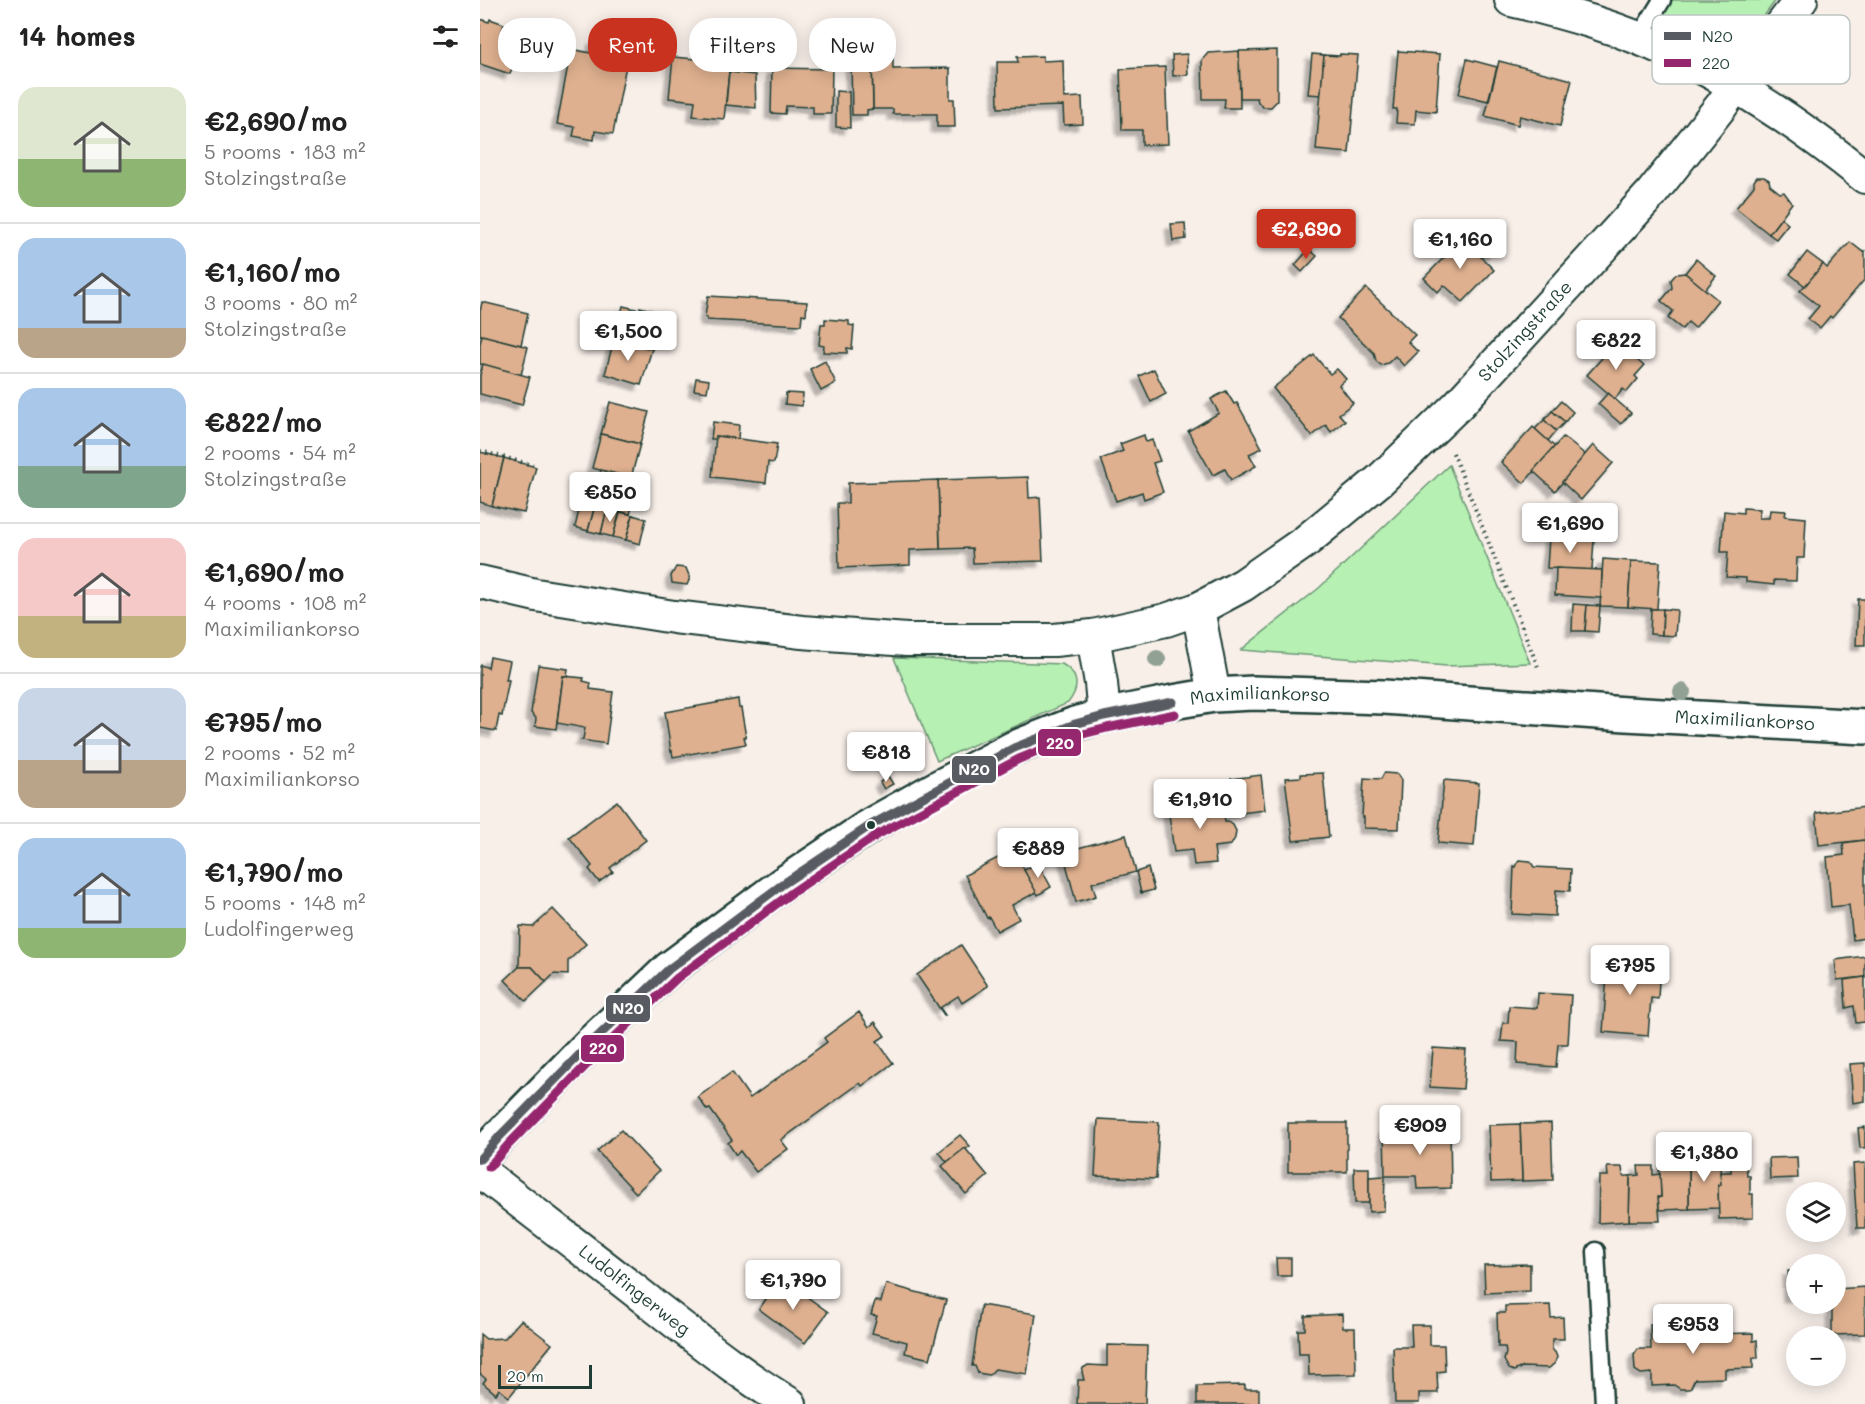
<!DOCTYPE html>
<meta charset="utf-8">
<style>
:root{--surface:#fff;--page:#f2f2f2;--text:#222;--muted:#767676;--line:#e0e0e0;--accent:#c8321e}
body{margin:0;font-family:Mali,sans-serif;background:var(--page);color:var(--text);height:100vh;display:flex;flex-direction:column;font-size:22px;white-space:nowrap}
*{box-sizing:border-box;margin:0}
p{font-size:20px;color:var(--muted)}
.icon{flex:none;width:33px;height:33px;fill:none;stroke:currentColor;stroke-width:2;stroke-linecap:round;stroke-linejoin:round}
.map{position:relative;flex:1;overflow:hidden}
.sheet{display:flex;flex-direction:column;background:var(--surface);width:480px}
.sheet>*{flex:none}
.guide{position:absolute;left:18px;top:18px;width:570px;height:54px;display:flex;gap:12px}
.buttons{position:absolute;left:1306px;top:1182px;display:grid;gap:12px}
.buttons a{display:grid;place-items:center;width:60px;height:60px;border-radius:50%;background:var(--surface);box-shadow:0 3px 15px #0003;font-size:30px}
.scale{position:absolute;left:18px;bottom:15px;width:94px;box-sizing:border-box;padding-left:6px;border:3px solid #1f3d34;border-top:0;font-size:16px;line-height:21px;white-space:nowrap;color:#1f3d34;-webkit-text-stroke:4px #fff;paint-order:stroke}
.price{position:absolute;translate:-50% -51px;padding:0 14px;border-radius:6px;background:#fff;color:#222;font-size:20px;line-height:39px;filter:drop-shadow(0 2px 3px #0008)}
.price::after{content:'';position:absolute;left:50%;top:36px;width:18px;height:14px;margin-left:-9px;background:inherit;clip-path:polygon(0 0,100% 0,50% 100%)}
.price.selected{background:var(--accent);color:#fff}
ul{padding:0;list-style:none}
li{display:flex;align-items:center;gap:18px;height:150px;padding:0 18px}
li+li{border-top:2px solid var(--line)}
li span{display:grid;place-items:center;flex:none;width:168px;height:120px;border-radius:18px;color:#555}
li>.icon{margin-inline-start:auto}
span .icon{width:72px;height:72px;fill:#fffc;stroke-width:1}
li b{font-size:26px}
h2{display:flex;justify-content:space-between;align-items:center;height:72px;padding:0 18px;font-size:26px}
.pill{padding:0 21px;border-radius:24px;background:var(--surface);box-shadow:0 3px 15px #0003;font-size:21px;line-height:54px}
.pill.selected{background:var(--accent);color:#fff}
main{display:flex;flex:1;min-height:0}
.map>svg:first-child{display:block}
</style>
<main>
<section class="sheet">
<h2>14 homes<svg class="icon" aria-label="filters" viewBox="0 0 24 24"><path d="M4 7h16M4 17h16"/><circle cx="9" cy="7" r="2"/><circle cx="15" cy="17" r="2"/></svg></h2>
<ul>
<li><span style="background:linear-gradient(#dfe7d0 60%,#8fb573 0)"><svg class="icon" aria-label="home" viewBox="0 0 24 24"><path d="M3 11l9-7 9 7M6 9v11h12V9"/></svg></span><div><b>€2,690/mo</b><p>5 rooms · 183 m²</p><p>Stolzingstraße</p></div></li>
<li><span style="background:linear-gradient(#a9c7e8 75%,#b9a48a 0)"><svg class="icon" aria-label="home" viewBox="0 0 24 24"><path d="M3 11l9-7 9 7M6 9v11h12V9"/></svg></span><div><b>€1,160/mo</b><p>3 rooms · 80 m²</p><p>Stolzingstraße</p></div></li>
<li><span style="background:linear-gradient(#a9c7e8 65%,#7fa58c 0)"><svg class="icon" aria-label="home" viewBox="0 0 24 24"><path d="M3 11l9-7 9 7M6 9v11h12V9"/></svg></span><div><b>€822/mo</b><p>2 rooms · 54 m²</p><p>Stolzingstraße</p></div></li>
<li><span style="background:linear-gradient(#f6c9c9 65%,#c2b280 0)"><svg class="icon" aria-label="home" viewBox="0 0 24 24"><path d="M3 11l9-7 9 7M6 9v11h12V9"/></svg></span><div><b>€1,690/mo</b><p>4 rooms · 108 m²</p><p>Maximiliankorso</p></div></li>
<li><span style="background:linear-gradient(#c9d6e8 60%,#b9a48a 0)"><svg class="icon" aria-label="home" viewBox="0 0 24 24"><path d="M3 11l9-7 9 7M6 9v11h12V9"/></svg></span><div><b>€795/mo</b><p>2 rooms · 52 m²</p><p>Maximiliankorso</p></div></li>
<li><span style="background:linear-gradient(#a9c7e8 75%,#8fb573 0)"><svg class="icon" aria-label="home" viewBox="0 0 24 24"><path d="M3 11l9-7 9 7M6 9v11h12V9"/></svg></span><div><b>€1,790/mo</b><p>5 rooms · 148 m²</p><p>Ludolfingerweg</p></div></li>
</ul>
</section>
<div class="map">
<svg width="1385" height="1404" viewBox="0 0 1385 1404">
<defs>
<filter id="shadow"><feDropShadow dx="-5.5" dy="5.5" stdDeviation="1.5" flood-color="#0004"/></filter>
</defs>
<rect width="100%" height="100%" fill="#f8efe9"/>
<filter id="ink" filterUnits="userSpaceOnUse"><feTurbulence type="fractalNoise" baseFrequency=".0167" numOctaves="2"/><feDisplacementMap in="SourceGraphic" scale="12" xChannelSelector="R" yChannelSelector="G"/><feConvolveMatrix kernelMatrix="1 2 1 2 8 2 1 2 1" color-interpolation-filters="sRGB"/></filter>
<g filter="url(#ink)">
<!-- green -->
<g fill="#b7f0b3" stroke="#6b9674" stroke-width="1.5">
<path d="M1192,0H1296L1257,52L1182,15Z"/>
<path d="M969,465L1050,663L967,666L761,650L839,588Z"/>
<path d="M414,658L582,664C599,674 600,688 588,703L457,761Z"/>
</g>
<!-- building -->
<g fill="#deb08f" stroke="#1f3d34" stroke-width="1.5" filter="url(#shadow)">
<path d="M0,19L9,22L10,19L24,24L20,37L41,43L30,74L0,64Z"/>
<path d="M114,39L129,42L126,56L147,60L133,134L115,131L114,140L93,136L95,127L77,124L91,49L111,53Z"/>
<path d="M797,50V101L791,107H783L778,102L777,98H760L759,51Z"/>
<path d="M759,51L760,108H744L745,99H723L722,60L728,53Z"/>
<path d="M918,51L960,54L956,112L936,110L935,124L916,123L917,109H913Z"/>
<path d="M707,54L708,75L693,76L692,55Z"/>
<path d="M832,54L844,55L841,95L828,94Z"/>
<path d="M860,54L878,55L869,153L836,150L844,55L860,56Z"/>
<path d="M563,56V61L583,60L584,98L602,97L603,124L584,125L583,106L518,108L517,62H538L537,57Z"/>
<path d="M193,57L250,62L244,119L213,116L215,101L189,98Z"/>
<path d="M392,59H413V69L470,68V99H474L475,127H457V114H413V109H393Z"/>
<path d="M987,59L1017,67L1008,101L979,94Z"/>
<path d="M1019,61L1092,80L1080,126L1040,116L1038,125L1005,116Z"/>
<path d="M371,62L392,63L393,109L387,110V115H372Z"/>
<path d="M685,67L688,144L662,145V130H642L640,69Z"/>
<path d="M292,68L352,69L351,114H333V107L306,106L305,114L291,113Z"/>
<path d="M249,72L275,75L276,108L246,105Z"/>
<path d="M356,91L369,92L370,128L356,127Z"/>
<path d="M1277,177H1284L1289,180L1290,185L1300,193L1304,192L1312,203L1289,234L1256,208L1274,186V181Z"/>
<path d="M1301,218L1308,224L1296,239L1289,234Z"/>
<path d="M705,223L706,239L693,241L691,224Z"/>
<path d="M1001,224L1021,243L1011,254L990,235Z"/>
<path d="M991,237L1000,245L995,251L1014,270L983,302L964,285L958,292L944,278L982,239L986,243Z"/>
<path d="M1370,242L1383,252L1385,251V279L1352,318L1350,316L1340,328L1328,319L1339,306L1320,291L1343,264L1347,268Z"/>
<path d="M829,249L837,256L822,272L815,265Z"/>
<path d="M1327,252L1343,264L1325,286L1310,274Z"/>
<path d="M1216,259L1236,276L1225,290L1205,273Z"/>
<path d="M1205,273L1238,300L1215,328L1208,322L1202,329L1188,318L1193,311L1181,301L1192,288L1191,280L1196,274Z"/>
<path d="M886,288L935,335L928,342L938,352L924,366L915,356L908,363L901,365L896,361L894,353L858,318Z"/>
<path d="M228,296L327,302L326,315L322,314L321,325L227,320V317H225Z"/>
<path d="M2,302L48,313L41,345L0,335V312Z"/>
<path d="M143,306L160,310V307L183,313L172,349L134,339Z"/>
<path d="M345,319L369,321V325L374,326L372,349L367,348V353L343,352L344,346L339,345L341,324H345Z"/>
<path d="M2,335L48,347L41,375L0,364V344Z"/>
<path d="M134,339L172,349L161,385L125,374Z"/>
<path d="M1136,342L1164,366L1155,376L1158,379L1147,392L1143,389L1135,399L1107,375Z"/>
<path d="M834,355L850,374L857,369L866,379L859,385L873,403L859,414L865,421L851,432L846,425L832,436L793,388Z"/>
<path d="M345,361L356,383L341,391L330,369Z"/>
<path d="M3,364L50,377L42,405L0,394V375Z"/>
<path d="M674,369L686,394L671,402L659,376Z"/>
<path d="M216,378L229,380L227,392L214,390Z"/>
<path d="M746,391L754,404L757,403L782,448L769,454L776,466L751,480L745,469L733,475L708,431L739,413L731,399Z"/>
<path d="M306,393L323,394L322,406L305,404Z"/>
<path d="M1128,393L1151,413L1141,424L1118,404Z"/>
<path d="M1081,401L1093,412L1085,422L1072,411Z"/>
<path d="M130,402L169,412L160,444L121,434Z"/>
<path d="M1072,411L1085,422L1076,431L1064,420Z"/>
<path d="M1064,420L1076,431L1068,441L1055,429Z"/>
<path d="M233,422L259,425L258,439L236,436V439H231Z"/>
<path d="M1053,427L1075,447L1044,483L1021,462Z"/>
<path d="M121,434L160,444L151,478L112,468Z"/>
<path d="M664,435L666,442L672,440L680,461L673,463L683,492L664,499L662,492L636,501L621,459L643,451L640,444Z"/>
<path d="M236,436L297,444L294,463L288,462L286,483L232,477Z"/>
<path d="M1083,437L1106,455L1075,491L1053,471Z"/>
<path d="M1113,445L1133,463L1101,500L1082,482Z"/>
<path d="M0,452L24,458L12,506L0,502Z"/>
<path d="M24,458L56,467L44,513L12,506Z"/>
<path d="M121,470L160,480L150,514L111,504Z"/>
<path d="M548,477L549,498L560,497L563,561L493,563L492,548L460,549L458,480Z"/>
<path d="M458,480L460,549L430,550V565L359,568L357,503H368V483Z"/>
<path d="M101,502L115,506L108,531L95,527Z"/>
<path d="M115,506L127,509L121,534L108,531Z"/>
<path d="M1263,508L1280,509L1279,518H1289L1290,510L1306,511L1305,516L1326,518L1324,558H1317L1316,581L1294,580V585L1266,582V578L1246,577L1248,552H1241L1244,511L1263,513Z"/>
<path d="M127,509L140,512L133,537L121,534Z"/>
<path d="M140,512L153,515L146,540L133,537Z"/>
<path d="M153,515L166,519L160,544L146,540Z"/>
<path d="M1069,537L1114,540L1112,570L1067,568Z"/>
<path d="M1123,559L1151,561L1148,607L1120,606Z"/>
<path d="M1151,561L1180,562L1177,609L1148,607Z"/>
<path d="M196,567L206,568L210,578L207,585L192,583L191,576Z"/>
<path d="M1076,568L1122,570L1121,598L1075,595Z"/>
<path d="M1378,599H1385V645H1376Z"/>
<path d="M1093,604L1107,605L1105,631H1092Z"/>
<path d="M1107,605L1120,606L1118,632L1105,631Z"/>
<path d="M1171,609H1183L1182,635L1170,634Z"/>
<path d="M1183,609L1197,610L1195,636L1182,635Z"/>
<path d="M10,657L30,661L26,680H29L22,716L19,715L16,731L0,728V667L1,665L8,668Z"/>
<path d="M58,665L88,669L87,676H83L76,729L55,726L56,718L51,713Z"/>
<path d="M83,676L104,678L103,681L111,683L110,689L133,692L126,744L101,740L103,739L105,728L77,723Z"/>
<path d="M258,699L259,708H261L266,737H264L266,744L193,757L192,751L191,752L185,712Z"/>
<path d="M843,773L849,837L813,841L805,778L821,777V774Z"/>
<path d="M904,773L917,774L921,780L919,829L884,828V817H882L884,778L901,779Z"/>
<path d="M781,775L785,810L744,815L742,803L754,802L751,779Z"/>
<path d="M408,776L413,784L404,789L400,782Z"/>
<path d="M964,780L999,783L994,846L958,843Z"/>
<path d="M137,801L166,840L130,868L133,872L119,882L109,869L112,866L89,837Z"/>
<path d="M725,801V803L742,801L745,822H749L753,825L756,831L755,838L751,845L734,847L736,863L714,865L712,850L694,852L688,807L706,805V803Z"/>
<path d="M1385,807V840L1339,845L1336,813Z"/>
<path d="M646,835L656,872L612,883L616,896L596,902L583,852Z"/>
<path d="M1385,840V938L1373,940L1369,905L1351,907L1347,857L1364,855L1363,843Z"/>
<path d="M533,850L557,892L532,905L539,919L517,931L509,917L507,918L485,875Z"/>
<path d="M1039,860L1050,861L1054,867L1091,869L1090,891L1076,890L1075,916L1032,914L1034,866L1036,867Z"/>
<path d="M558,863L571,887L558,895L544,870Z"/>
<path d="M668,868L674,890L661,893L656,872Z"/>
<path d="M73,909L106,944L88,961V975L74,974L66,982L52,967H39L40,926L53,927Z"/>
<path d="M481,945L508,986L482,1003L478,996L460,1008L465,1015H464L437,975Z"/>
<path d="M1385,956V977L1357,980L1355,960Z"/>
<path d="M1128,959L1180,962L1178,999L1171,998L1168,1036L1123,1032Z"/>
<path d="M39,967H52L66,982L46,1001L25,980Z"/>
<path d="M1385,977V1022L1376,1023L1374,1006L1366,1008L1364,980Z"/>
<path d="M1058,993L1091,995L1088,1044H1078L1076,1067L1037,1064L1038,1042L1021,1041L1023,1023H1028L1029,1006L1057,1008Z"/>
<path d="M379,1012L389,1027L395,1022L405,1036L397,1041L413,1063L382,1086L380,1083L301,1140L308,1149L276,1172L260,1151L256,1155L248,1143L252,1140L230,1109L227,1110L218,1097L252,1072L270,1098L347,1042L344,1038Z"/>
<path d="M953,1048L986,1050L983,1089L950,1087Z"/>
<path d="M1385,1063V1101L1373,1103L1370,1064Z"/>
<path d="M618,1119L679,1122L676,1179L615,1176Z"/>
<rect x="808" y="1123" width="59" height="49"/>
<path d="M1071,1123L1073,1180L1042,1181L1040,1124Z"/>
<path d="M1040,1124L1042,1181L1011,1182L1009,1125Z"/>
<path d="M970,1126L971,1188L937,1189L936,1176H905L904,1129L934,1128V1132H943V1127Z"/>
<path d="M1385,1127V1148H1380L1378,1128Z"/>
<path d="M141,1130L179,1171L156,1193L117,1151Z"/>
<path d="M480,1135L490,1146L467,1162L459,1152Z"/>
<path d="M485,1148L508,1176L486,1194L462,1166Z"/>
<path d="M1232,1153V1162H1240L1241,1185H1238L1239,1208L1209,1209V1164H1217L1216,1155Z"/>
<path d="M1187,1156H1202V1164H1209V1209L1179,1210L1178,1197H1181L1179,1165H1187Z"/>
<path d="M1317,1157L1318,1178L1290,1179L1289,1158Z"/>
<path d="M1251,1162H1266L1267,1176H1270V1194H1273V1218L1239,1219L1238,1185H1241L1240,1172H1251Z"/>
<path d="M1385,1163V1228H1377L1373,1164Z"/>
<path d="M1158,1166H1173V1175L1180,1174L1181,1197H1178L1180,1221H1149L1150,1176L1159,1175Z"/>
<path d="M1127,1167H1142L1143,1176H1150L1149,1221L1118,1223L1119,1176H1128Z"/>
<path d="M874,1168H889V1203H875Z"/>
<path d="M905,1176L904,1211L889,1212V1177Z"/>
<path d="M796,1258H811V1276H797Z"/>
<path d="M1050,1264V1291L1005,1293L1004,1265Z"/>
<path d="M1308,1271H1317V1296H1309Z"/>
<path d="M301,1278L348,1312L325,1343L279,1309Z"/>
<path d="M406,1284L466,1300L450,1359L425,1353L427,1342L392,1333L397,1316L391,1315L395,1301L401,1302Z"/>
<path d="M1385,1287V1334L1352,1335V1304H1356V1289Z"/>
<path d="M501,1305L556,1314L547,1374L515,1369L509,1375L498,1373L495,1366H492Z"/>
<path d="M1070,1305L1071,1318L1083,1317L1084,1339H1072V1350L1075,1352L1077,1357L1075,1363L1069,1368L1042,1367L1034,1371L1029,1369L1024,1360L1026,1353L1025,1347H1018L1017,1313H1025V1306Z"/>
<path d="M862,1314L863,1328H875L876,1374L829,1375L828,1354H819L818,1330H825V1316Z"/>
<path d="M41,1320L72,1344L29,1397L19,1389L16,1394L3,1383L6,1379L0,1374V1334L6,1339L25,1338Z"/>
<path d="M1206,1323V1328L1230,1327V1334L1273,1333V1341L1277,1340L1278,1358H1273V1368L1245,1369V1378L1215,1379L1210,1389H1200L1194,1385L1172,1386V1373L1161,1374L1155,1370L1154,1355L1158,1349H1171L1170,1324Z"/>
<path d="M931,1325H950V1345H964L965,1371L957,1372L958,1393H939V1403H915L913,1347H932Z"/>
<path d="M627,1345L667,1346L665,1404H597L598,1380H604L602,1372L603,1368L608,1365L627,1366Z"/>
<path d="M765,1385V1389H779V1404H717V1386Z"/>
</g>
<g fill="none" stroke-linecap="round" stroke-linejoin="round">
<defs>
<g id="service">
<path d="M1158,39L1182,0"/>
<path d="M1116,1251L1124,1404"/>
</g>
<g id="minor">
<path d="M1031,0C1086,13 1141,28 1192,53C1258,83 1328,131 1385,177"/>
<path id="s1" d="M0,582L56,595L194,617L322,632L427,640H574L613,636L686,620L718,609L763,585L826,541L900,480L978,405L1171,194L1242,105L1268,68L1321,0"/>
<path d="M718,609L734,695"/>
<path d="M613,636L621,683L624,716"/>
<path id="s2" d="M0,1171C59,1217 119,1262 177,1308C221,1342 263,1376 310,1404"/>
</g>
<g id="tertiary">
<path id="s3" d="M0,1159L20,1136L111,1043L189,969L303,884L391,825L459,787L534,748L595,724L624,716L693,702L734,695L773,693L904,697L1146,714L1385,727"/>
</g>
</defs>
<!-- service casing -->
<use href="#service" stroke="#1f3d34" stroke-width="21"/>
<!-- minor casing -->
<use href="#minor" stroke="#1f3d34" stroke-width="36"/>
<!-- tertiary casing -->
<use href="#tertiary" stroke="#1f3d34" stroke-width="38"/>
<!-- path -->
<g stroke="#1f3d34" stroke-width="4" stroke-dasharray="1.5 4.5" stroke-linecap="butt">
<path d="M0,451L53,465"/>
<path d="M973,453L1058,667"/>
</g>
<!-- service -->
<use href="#service" stroke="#fff" stroke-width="16"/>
<!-- minor -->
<use href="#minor" stroke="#fff" stroke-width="32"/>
<!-- tertiary -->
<use href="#tertiary" stroke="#fff" stroke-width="33"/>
<defs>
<path id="bus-1" d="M0,1159L20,1136L111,1043L189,969L303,884L391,825L534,748L595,724L624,716L693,702"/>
<path id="bus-2" d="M9,1167L29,1144L119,1052L197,978L310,894L397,835L539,759L599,735L627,728L695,714"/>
</defs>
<!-- bus-1 casing -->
<use href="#bus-1" stroke="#fff" stroke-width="14"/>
<!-- bus-2 casing -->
<use href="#bus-2" stroke="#fff" stroke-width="14"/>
<!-- bus-1 -->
<use href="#bus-1" stroke="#595b62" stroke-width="9"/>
<!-- bus-2 -->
<use href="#bus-2" stroke="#95276e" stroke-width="9"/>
</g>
<!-- trees -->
<g fill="#91a193">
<circle cx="677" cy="659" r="9"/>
<circle cx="1202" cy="692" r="9"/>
</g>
</g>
<!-- markers -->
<circle fill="#1f3d34" stroke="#fff" stroke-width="2" cx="391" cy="825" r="5"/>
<g text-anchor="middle" stroke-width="4.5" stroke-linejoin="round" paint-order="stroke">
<!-- street labels -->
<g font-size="18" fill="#1f3d34" stroke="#fff">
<text dy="6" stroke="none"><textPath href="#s1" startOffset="1158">Stolzingstraße</textPath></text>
<text dy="6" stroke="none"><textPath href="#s3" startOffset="932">Maximiliankorso</textPath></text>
<text dy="6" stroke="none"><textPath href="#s3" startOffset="1418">Maximiliankorso</textPath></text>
<text dy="6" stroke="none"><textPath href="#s2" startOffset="195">Ludolfingerweg</textPath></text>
</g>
</g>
<!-- legend -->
<rect x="1172" y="15" width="198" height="69" rx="9" fill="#fff" stroke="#bcc5c2" stroke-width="1.5"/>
<rect x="1184" y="32" width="27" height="8" fill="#595b62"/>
<rect x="1184" y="59" width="27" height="8" fill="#95276e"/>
<g font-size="16" fill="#1f3d34">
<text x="1222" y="42">N20</text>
<text x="1222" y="69">220</text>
</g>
<g stroke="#fff" stroke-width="2">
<rect x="557" y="728" width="45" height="29" rx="6" fill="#95276e"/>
<rect x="471" y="755" width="46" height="29" rx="6" fill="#595b62"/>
<rect x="125" y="994" width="46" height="29" rx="6" fill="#595b62"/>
<rect x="100" y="1034" width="45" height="29" rx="6" fill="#95276e"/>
</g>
<g font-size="16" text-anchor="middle" font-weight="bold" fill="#fff">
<text x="580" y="749">220</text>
<text x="494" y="775">N20</text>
<text x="148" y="1014">N20</text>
<text x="123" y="1054">220</text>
</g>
</svg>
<div class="buttons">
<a><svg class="icon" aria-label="layers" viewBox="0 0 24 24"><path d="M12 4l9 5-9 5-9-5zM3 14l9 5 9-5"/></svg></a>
<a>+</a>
<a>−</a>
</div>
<div class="scale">20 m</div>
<b class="price selected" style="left:826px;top:260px">€2,690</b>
<b class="price" style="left:980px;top:270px">€1,160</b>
<b class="price" style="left:148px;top:362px">€1,500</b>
<b class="price" style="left:1136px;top:371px">€822</b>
<b class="price" style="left:130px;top:523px">€850</b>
<b class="price" style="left:1090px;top:554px">€1,690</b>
<b class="price" style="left:406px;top:783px">€818</b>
<b class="price" style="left:720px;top:830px">€1,910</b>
<b class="price" style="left:558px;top:879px">€889</b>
<b class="price" style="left:1150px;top:996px">€795</b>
<b class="price" style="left:940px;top:1156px">€909</b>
<b class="price" style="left:1224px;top:1183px">€1,380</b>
<b class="price" style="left:313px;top:1311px">€1,790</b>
<b class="price" style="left:1213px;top:1355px">€953</b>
<div class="guide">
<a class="pill">Buy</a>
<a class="pill selected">Rent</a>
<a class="pill">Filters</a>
<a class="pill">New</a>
</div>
</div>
</main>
